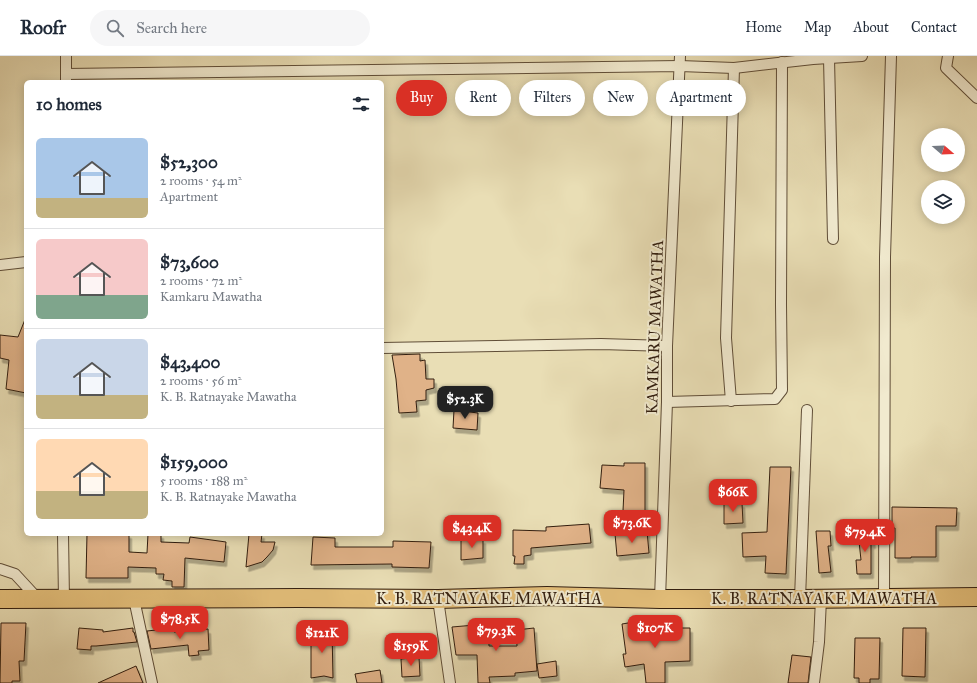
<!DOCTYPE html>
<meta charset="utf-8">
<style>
:root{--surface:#fff;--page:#f6f6f7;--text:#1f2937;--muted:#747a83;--line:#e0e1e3;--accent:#d93025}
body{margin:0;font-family:"IM FELL Great Primer",serif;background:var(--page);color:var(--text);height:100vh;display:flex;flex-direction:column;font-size:15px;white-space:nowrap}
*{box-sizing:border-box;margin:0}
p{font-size:13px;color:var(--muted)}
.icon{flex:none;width:22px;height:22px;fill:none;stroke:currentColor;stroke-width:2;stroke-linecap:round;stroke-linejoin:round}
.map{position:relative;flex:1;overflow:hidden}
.panel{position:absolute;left:24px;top:24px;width:360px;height:456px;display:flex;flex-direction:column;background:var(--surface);border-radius:6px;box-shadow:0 2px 10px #0003}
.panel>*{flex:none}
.hud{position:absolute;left:396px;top:24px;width:380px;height:36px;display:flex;gap:8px}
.needle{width:26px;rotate:109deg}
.tools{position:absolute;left:921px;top:72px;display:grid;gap:8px}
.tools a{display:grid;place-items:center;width:44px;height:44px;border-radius:50%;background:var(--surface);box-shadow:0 2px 10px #0003;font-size:20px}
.price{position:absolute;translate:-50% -34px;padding:0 9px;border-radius:8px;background:var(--accent);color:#fff;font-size:13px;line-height:26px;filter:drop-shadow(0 1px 2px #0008)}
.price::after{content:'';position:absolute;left:50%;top:24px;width:12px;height:9px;margin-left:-6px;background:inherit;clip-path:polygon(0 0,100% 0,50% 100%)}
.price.on{background:#222;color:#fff}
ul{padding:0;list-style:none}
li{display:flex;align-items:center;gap:12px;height:100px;padding:0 12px}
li+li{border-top:1px solid var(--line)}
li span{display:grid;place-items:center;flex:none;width:112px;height:80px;border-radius:6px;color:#555}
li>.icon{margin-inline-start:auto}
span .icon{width:48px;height:48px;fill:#fffc;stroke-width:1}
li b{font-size:17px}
h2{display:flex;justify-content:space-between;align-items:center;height:48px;padding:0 12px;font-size:17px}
.tag{padding:0 14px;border-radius:18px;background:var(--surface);box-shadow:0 2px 10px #0003;font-size:14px;line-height:36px}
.tag.on{background:var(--accent);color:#fff}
header{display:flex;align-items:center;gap:24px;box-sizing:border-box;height:56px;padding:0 20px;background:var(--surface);border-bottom:1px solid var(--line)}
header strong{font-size:19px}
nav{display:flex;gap:22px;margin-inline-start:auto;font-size:14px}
.search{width:280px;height:36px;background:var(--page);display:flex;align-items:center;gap:10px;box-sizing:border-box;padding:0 14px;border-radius:22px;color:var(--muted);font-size:15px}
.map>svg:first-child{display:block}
</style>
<header>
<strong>Roofr</strong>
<div class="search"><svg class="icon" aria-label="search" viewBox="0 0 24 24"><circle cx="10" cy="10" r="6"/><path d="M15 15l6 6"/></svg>Search here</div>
<nav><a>Home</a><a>Map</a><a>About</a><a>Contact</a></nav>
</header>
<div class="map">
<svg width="977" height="627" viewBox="0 0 977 627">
<defs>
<filter id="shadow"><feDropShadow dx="2.5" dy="4.5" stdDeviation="0" flood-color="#0004"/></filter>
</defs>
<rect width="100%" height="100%" fill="#e9deb5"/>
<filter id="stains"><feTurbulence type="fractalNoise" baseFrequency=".005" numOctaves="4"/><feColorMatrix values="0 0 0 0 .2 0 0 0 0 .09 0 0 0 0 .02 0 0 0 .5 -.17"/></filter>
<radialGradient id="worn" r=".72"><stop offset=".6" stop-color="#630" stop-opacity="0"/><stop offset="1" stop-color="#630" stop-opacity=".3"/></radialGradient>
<!-- building -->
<g fill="#e0b288" stroke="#321e0f" filter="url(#shadow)">
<path d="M26,261V337L6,333L9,304L0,302V279L18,281Z"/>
<path d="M420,298V305L425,304L426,323H434V332L426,334V344L416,345L417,356L399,357L396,323L392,299Z"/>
<path d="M454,354L478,357L477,374L453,372Z"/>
<path d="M624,407H645V455H623L624,434L600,432L602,409L624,410Z"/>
<path d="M770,411H791L786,518L765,517L766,500L743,501L742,477L767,476Z"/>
<path d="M724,447H742L743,467L724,468Z"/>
<path d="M892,451L957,452L956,470H936V501H911V502H895V472H892Z"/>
<path d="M589,468L591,487L531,492V499L524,500V508H514L515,500H513V474L546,475V471Z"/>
<path d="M871,474L873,488H871V518H857L856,504H861L858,476Z"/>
<path d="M647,475L649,497L617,500L615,478Z"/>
<path d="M816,475H830L831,490H828L831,516L819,517Z"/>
<path d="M87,478H129V496L147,497L148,478H161V486L189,487L190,481L226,486L224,506L185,502L184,531H172V525L163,524L164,518H156V512L128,511V522H86Z"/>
<path d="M249,478H262L261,486H275L273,494L267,501L262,506L246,511Z"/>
<path d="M313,481L335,482V491H393V485L431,486L429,512L392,511V508L311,509Z"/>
<path d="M483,483V502L461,504V484Z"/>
<path d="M634,566L635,571L671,573V572H690V605L665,606V627H646L644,608L625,611L623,598H626L622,568Z"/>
<path d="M1,567H26L24,605H19L20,625H12V627H0Z"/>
<path d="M475,567H488L489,590H517L516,574L534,572L537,615L515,617V620L489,621L490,627H478L477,599H456L452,571L475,569Z"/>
<path d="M79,572L103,574V576L133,572V576H134L137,586L96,590H91V594L77,593Z"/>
<path d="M174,572V576L208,573L209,594L198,595L199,599L189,600L188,589L151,593L147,575Z"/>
<path d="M903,572H926L925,621L902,620Z"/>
<path d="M311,574H332L333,622L324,620L311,622Z"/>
<path d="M855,582H880L879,623H870V627H859V622H854Z"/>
<path d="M792,599L811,601L808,627H788Z"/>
<path d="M419,601L420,620L402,621L401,603Z"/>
<path d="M556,605L557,620L539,622L537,608Z"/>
<path d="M136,610L143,627H98L118,618Z"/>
<path d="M380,614L382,627H357L355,618Z"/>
</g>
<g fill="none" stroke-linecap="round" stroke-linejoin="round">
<defs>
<g id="street">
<path d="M948,0L946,12L977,42"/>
<path d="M829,2L833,183"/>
<path d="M66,18L680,10L734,12L813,3L862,0"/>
<path d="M66,26V0"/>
<path d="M0,209L26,206"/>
<path d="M382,292L601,288L667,290"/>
<path d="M731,345L726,282L734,12"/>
<path d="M667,346L775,343L782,334L781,249L782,6"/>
<path d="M63,478L64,544"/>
<path d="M0,513L15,518L38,543"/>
<path d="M884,542L885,201L891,0"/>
<path d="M134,543L152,627"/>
<path d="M438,543L450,627"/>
<path d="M660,543L667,346V290L680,0"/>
<path d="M800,543L807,354"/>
<path d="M814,627L819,586L821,543"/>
</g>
<path id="highway" d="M0,543L299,542L438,543L547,540L660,543H800L977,541"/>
</defs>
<!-- street casing -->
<use href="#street" stroke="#604e38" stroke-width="12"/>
<!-- highway casing -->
<use href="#highway" stroke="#321e0f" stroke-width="20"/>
<!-- street -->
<use href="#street" stroke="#f1eacf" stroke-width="10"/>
<!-- highway -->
<use href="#highway" stroke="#e4bf7a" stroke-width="18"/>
</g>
<g text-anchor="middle" stroke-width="4" stroke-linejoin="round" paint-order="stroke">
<!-- street labels -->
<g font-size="16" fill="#321e0f" stroke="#f1eacf">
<text transform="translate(654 271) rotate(-88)" y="6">KAMKARU MAWATHA</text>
<text x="489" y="548">K. B. RATNAYAKE MAWATHA</text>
<text x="824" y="548">K. B. RATNAYAKE MAWATHA</text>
</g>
</g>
<rect width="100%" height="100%" filter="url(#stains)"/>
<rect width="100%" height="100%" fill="url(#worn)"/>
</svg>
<div class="tools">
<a><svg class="needle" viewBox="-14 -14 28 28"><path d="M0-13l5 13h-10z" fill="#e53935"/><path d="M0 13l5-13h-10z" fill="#747a83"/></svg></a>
<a><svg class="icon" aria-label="layers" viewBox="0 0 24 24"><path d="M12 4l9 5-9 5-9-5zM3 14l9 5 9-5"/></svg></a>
</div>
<b class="price on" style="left:465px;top:364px">$52.3K</b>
<b class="price" style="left:733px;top:457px">$66K</b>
<b class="price" style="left:632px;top:488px">$73.6K</b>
<b class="price" style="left:472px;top:493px">$43.4K</b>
<b class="price" style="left:865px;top:497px">$79.4K</b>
<b class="price" style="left:180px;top:584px">$78.5K</b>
<b class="price" style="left:655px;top:593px">$107K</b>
<b class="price" style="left:496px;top:596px">$79.3K</b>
<b class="price" style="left:322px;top:598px">$121K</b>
<b class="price" style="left:411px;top:611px">$159K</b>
<div class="hud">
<a class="tag on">Buy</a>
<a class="tag">Rent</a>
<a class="tag">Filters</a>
<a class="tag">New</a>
<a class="tag">Apartment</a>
</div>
<section class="panel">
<h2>10 homes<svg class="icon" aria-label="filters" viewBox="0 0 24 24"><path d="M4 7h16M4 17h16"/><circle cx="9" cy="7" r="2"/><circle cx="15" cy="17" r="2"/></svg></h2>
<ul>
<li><span style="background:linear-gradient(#a9c7e8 75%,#c2b280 0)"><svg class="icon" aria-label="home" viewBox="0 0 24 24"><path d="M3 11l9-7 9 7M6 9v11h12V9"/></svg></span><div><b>$52,300</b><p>2 rooms · 54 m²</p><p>Apartment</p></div></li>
<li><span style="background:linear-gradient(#f6c9c9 70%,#7fa58c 0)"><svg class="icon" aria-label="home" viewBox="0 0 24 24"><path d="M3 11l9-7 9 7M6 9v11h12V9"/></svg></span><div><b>$73,600</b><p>2 rooms · 72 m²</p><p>Kamkaru Mawatha</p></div></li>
<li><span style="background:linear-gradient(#c9d6e8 70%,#c2b280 0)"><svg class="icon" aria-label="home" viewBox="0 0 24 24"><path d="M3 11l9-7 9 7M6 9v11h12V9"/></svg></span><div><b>$43,400</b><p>2 rooms · 56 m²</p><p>K. B. Ratnayake Mawatha</p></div></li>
<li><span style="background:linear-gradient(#ffd9b3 65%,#c2b280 0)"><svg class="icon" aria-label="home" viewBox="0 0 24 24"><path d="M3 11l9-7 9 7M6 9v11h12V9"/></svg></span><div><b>$159,000</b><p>5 rooms · 188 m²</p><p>K. B. Ratnayake Mawatha</p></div></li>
</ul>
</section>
</div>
